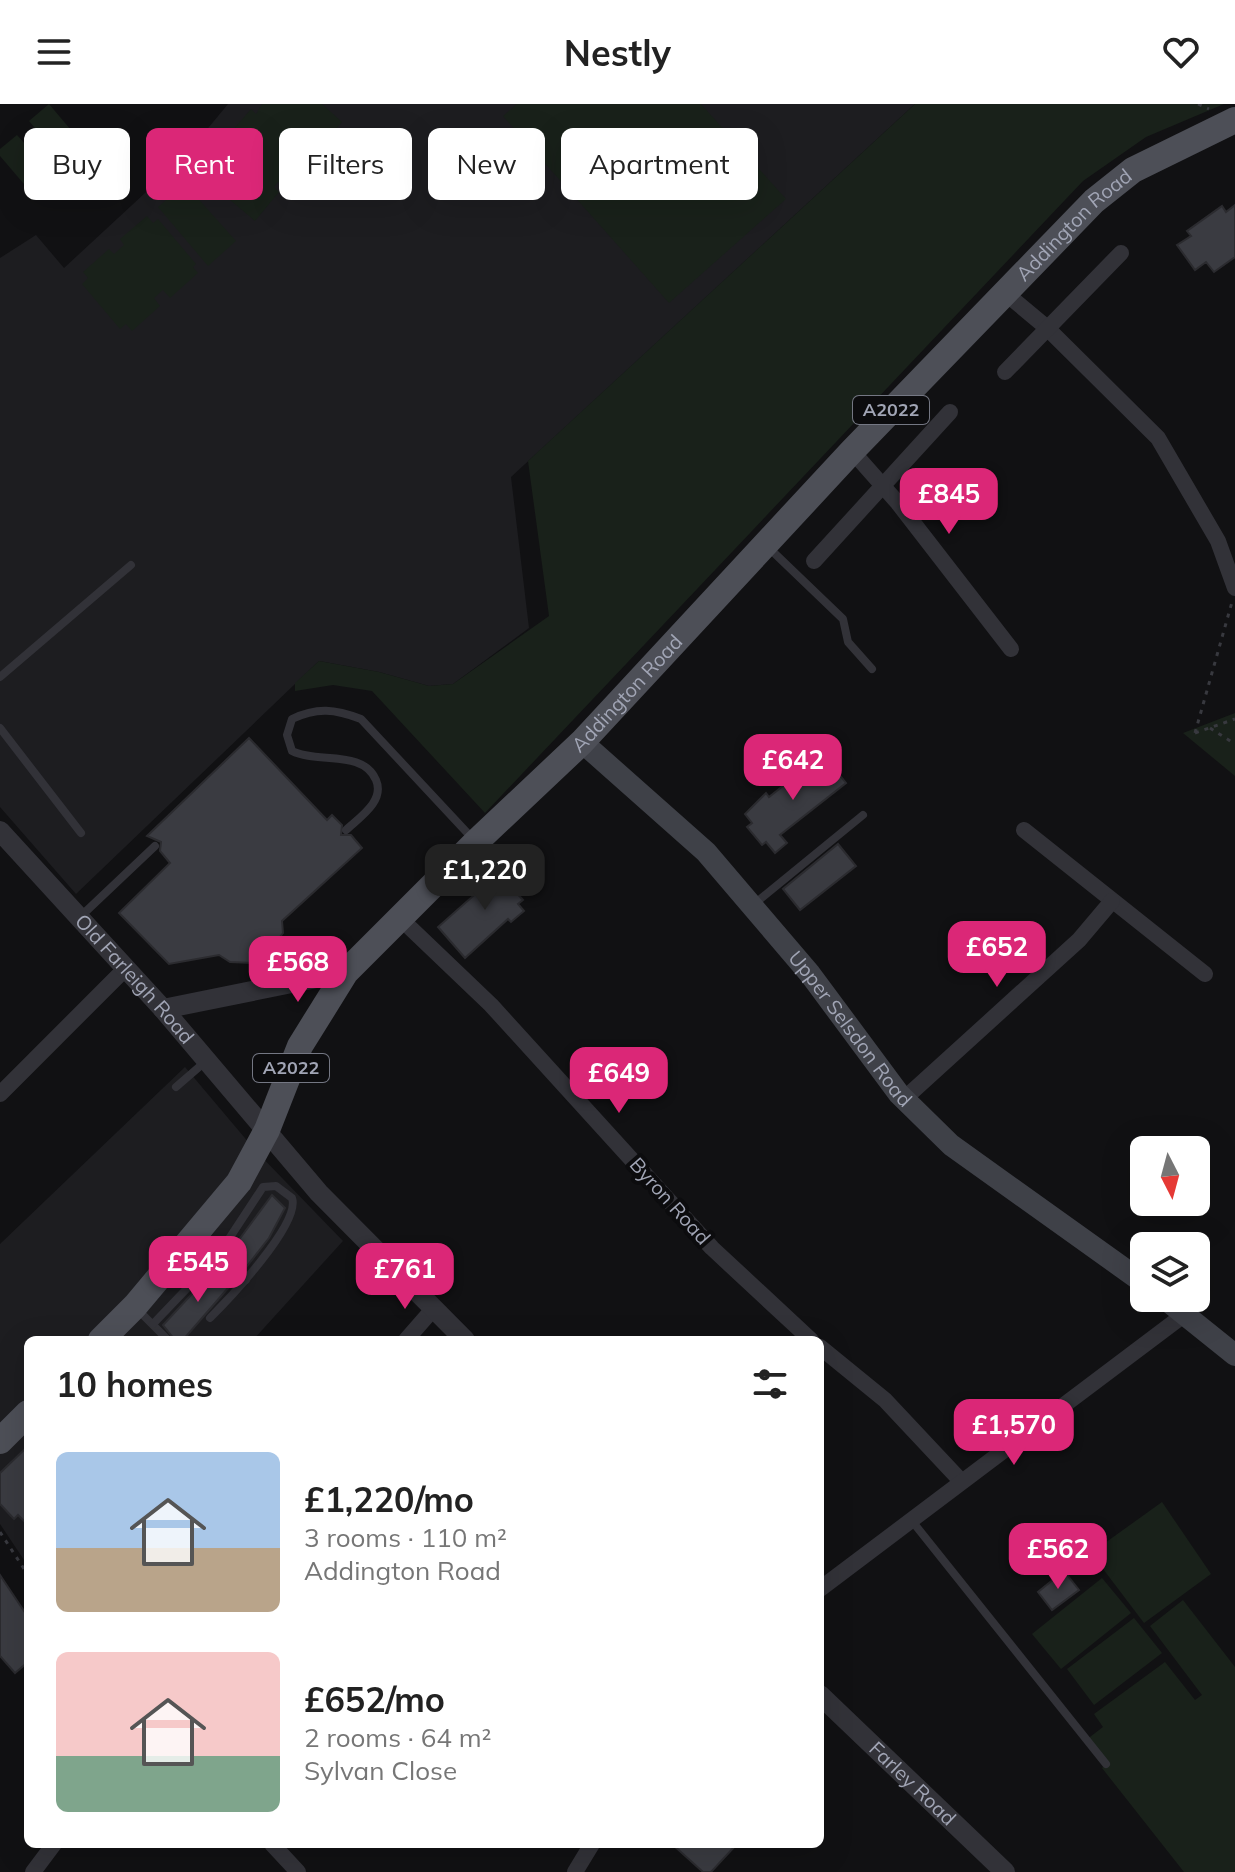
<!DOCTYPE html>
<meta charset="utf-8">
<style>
:root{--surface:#fff;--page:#f2f2f2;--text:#222;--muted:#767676;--accent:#db2777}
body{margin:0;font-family:Mulish,sans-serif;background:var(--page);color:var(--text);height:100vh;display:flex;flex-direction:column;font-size:30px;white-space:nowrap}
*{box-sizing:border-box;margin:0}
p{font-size:26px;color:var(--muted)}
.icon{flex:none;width:44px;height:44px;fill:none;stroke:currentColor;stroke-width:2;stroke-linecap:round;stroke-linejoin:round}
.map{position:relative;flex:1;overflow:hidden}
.panel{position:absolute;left:24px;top:1232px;width:800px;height:512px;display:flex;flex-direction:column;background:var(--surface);border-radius:12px;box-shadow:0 8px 32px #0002}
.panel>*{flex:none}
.top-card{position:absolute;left:24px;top:24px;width:800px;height:72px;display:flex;gap:16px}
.needle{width:52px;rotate:174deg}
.buttons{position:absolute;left:1130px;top:1032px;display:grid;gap:16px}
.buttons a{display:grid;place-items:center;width:80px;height:80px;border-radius:12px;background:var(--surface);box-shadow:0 8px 32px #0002;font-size:40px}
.price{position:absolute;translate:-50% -68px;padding:0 18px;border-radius:16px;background:var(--accent);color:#fff;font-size:26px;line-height:52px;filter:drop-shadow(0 2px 4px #0008)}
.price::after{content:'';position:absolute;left:50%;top:48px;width:24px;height:18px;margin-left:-12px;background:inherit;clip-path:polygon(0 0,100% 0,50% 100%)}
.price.active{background:#222;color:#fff}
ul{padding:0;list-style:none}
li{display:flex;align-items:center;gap:24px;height:200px;padding:0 32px}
li span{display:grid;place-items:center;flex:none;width:224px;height:160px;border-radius:12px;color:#555}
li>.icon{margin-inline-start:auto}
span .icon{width:96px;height:96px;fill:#fffc;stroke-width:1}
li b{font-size:34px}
h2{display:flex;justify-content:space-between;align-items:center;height:96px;padding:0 32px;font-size:34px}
.chip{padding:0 28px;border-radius:12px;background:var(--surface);box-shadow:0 8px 32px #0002;font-size:28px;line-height:72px}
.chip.active{background:var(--accent);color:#fff}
header{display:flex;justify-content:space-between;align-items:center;height:104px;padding:0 32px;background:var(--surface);font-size:36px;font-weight:700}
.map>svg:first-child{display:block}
</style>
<header><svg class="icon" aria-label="menu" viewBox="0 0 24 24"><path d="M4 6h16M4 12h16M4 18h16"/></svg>Nestly<svg class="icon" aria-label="heart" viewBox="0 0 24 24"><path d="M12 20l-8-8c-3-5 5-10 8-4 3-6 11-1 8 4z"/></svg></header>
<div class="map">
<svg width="1235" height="1768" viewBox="0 0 1235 1768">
<rect width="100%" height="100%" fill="#111113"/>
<!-- built -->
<g fill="#1d1d20">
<path d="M228,0H915L511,373L529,524L453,580L429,582L379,568L319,557L76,790L0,703V154L36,131L64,164L185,52Z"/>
<path d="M185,963L255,1046L343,1137L253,1236H28V1462L0,1420V1140Z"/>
</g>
<!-- green -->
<g fill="#19211a">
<path d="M49,0L87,45L67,62L29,17Z"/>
<path d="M262,0H322L342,18L317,47L308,40L301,48L309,55L285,83L278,78L274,83L279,88L255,117L197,68L221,39L229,45L233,40L226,34L251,5L256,10Z"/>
<path d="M517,0H701L786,95L669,199L503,12Z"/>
<path d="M915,0H1224L1146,33L1083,77L485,709L372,587L333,581L295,587V579L319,557L379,568L429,582L453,580L549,512L528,357Z"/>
<path d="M17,31L56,75L35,93L0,52V45Z"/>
<path d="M185,80L236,137L208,162L158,103Z"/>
<path d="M147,112L153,119L158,115L196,160L193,163L198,169L170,194L163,186L154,194L160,202L132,227L126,220L120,225L82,180L88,174L83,168L109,145L114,150L124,141L120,135Z"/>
<path d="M1235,609V672L1183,629Z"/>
<path d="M1162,1398L1211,1470L1144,1519L1091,1449Z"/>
<path d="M1102,1474L1131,1509L1061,1565L1032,1530Z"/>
<path d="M1183,1496L1235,1563V1768H1184L1102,1664L1106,1660L1086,1636L1103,1623L1094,1610L1165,1558L1195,1596L1202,1591L1150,1522Z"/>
<path d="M1134,1514L1162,1549L1094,1601L1067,1565Z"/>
</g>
<!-- building -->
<g fill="#3a3b41" stroke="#2b2b2f" stroke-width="2">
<path d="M1235,101V153L1214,168L1206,158L1195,166L1177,141L1191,132L1187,127L1222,102L1226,108Z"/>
<path d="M249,634L327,716L332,711L342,721L341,731H351L362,744L282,817L283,829L267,850L255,838L253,859L230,858L219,851L169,860L119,809L170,759L160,747L161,738L147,732Z"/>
<path d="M823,650L846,679L780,731L787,739L775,749L766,738L762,741L747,723L752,719L745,710L766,689L769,693Z"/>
<path d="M838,740L856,762L800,806L783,785Z"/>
<path d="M508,761L525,778L515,787L523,796L518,800L524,807L511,818L508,815L465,854L438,823Z"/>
<path d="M272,1091L285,1104L269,1134L244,1166L227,1152Z"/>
<path d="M218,1162L235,1176L183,1236H175L163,1221Z"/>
<path d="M28,1342V1421L18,1411L14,1415L0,1400V1369Z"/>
<path d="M1064,1467L1079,1486L1052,1506L1038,1488Z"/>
<path d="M0,1471L28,1513V1558L15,1569L0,1552Z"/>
<path d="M672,1740H737L711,1768H703Z"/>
</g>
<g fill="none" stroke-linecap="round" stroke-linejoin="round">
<!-- path -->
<g stroke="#38393f" stroke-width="3" stroke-dasharray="4 6" stroke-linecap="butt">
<path d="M1198,0L1209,5"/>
<path d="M1210,624L1235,640"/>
<path d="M1195,629L1232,498"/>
<path d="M1195,629L1235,615"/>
<path d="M0,1428L28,1471"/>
</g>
<!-- service -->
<g stroke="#323238" stroke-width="8">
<path d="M769,444L843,515L848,538L872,565"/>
<path d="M0,573L131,461"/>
<path d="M0,624L81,729"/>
<path d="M346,726C360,713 385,697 376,676C363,645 317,660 292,647L287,631L292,615C317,603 335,605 361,615L473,735"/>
<path d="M753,801L863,711"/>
<path d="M80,813L155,742"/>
<path d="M176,983L206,957"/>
<path d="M217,1153L246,1176"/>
<path d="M138,1206L168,1236"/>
<path d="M153,1220L217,1153L263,1083L276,1082L292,1094C301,1119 229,1195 210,1214"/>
<path d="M912,1417L1106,1660"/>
</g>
<!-- minor -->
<g stroke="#323238" stroke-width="16">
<path d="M1004,188L1046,223L1158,334L1218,437L1235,484"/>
<path d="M1005,268L1121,149"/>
<path d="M852,347L898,399L1011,545"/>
<path d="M814,457L950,308"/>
<path d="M1024,726L1205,870"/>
<path d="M401,815L491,901L712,1144L811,1236"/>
<path d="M0,990L125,865"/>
<path d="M904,995L1079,836L1112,797"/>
<path d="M406,1236L434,1204"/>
<path d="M820,1243L885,1296L961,1377"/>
<path d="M820,1485L1185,1210"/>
<path d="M272,1740L298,1768"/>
<path d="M33,1768L54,1740"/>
<path d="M575,1768L592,1740"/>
</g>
<!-- tertiary -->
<g stroke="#323238" stroke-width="20">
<path id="s1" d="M0,727L163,905L319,1089L465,1236"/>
<path d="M163,905L346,868"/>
<path id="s2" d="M820,1591L1005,1768"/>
</g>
<!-- secondary -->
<g stroke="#3f4148" stroke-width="22">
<path id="s3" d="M582,638L706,748L810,870L899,990L951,1041L1144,1179"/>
<path d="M1164,1194L1235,1251"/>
</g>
<!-- primary -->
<g stroke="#4d4f57" stroke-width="26">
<path id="s4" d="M101,1236L135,1202L239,1078L267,1026L300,942L346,868L476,738L582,638L852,347L1094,97L1133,66L1235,16"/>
<path d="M0,1337L28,1309"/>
</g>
</g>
<g text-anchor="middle" stroke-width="8" stroke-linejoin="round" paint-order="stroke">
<!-- shield labels -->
<g fill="#0c0c0e" stroke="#747783" stroke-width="2">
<rect x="853" y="292" width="76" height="28" rx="6"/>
<rect x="253" y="950" width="76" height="28" rx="6"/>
</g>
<g font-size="18" font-weight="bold" fill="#a1a5b5">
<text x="891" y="312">A2022</text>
<text x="291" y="970">A2022</text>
</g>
<!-- street labels -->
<g font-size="20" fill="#a1a5b5" stroke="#0c0c0e">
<text dy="7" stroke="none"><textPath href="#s4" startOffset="1490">Addington Road</textPath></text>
<text dy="7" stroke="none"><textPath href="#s4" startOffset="842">Addington Road</textPath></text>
<text dy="7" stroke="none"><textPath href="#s1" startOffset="200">Old Farleigh Road</textPath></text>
<text dy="7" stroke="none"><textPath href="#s3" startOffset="394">Upper Selsdon Road</textPath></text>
<text transform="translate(670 1097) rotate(48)" y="7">Byron Road</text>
<text dy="7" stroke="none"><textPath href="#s2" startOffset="128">Farley Road</textPath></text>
</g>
</g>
</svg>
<div class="buttons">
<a><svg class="needle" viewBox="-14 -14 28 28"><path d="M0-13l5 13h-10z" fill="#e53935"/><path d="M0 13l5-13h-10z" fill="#767676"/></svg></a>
<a><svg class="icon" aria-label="layers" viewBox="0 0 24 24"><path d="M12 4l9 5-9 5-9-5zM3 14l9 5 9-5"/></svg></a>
</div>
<b class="price" style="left:949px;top:432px">£845</b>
<b class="price" style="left:793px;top:698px">£642</b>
<b class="price active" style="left:485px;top:808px">£1,220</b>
<b class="price" style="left:997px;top:885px">£652</b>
<b class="price" style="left:298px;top:900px">£568</b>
<b class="price" style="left:619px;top:1011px">£649</b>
<b class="price" style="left:198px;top:1200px">£545</b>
<b class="price" style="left:405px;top:1207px">£761</b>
<b class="price" style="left:1014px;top:1363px">£1,570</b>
<b class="price" style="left:1058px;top:1487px">£562</b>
<div class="top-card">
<a class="chip">Buy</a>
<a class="chip active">Rent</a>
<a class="chip">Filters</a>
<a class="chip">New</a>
<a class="chip">Apartment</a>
</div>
<section class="panel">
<h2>10 homes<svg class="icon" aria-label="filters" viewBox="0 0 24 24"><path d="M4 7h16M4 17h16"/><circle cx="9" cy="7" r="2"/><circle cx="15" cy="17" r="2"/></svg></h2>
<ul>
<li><span style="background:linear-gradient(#a9c7e8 60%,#b9a48a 0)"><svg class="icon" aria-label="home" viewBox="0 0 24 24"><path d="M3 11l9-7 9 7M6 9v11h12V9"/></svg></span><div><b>£1,220/mo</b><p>3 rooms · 110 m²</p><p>Addington Road</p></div></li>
<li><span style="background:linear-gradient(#f6c9c9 65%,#7fa58c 0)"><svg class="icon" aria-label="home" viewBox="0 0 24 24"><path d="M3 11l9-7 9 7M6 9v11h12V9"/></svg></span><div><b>£652/mo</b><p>2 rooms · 64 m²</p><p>Sylvan Close</p></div></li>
</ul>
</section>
</div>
